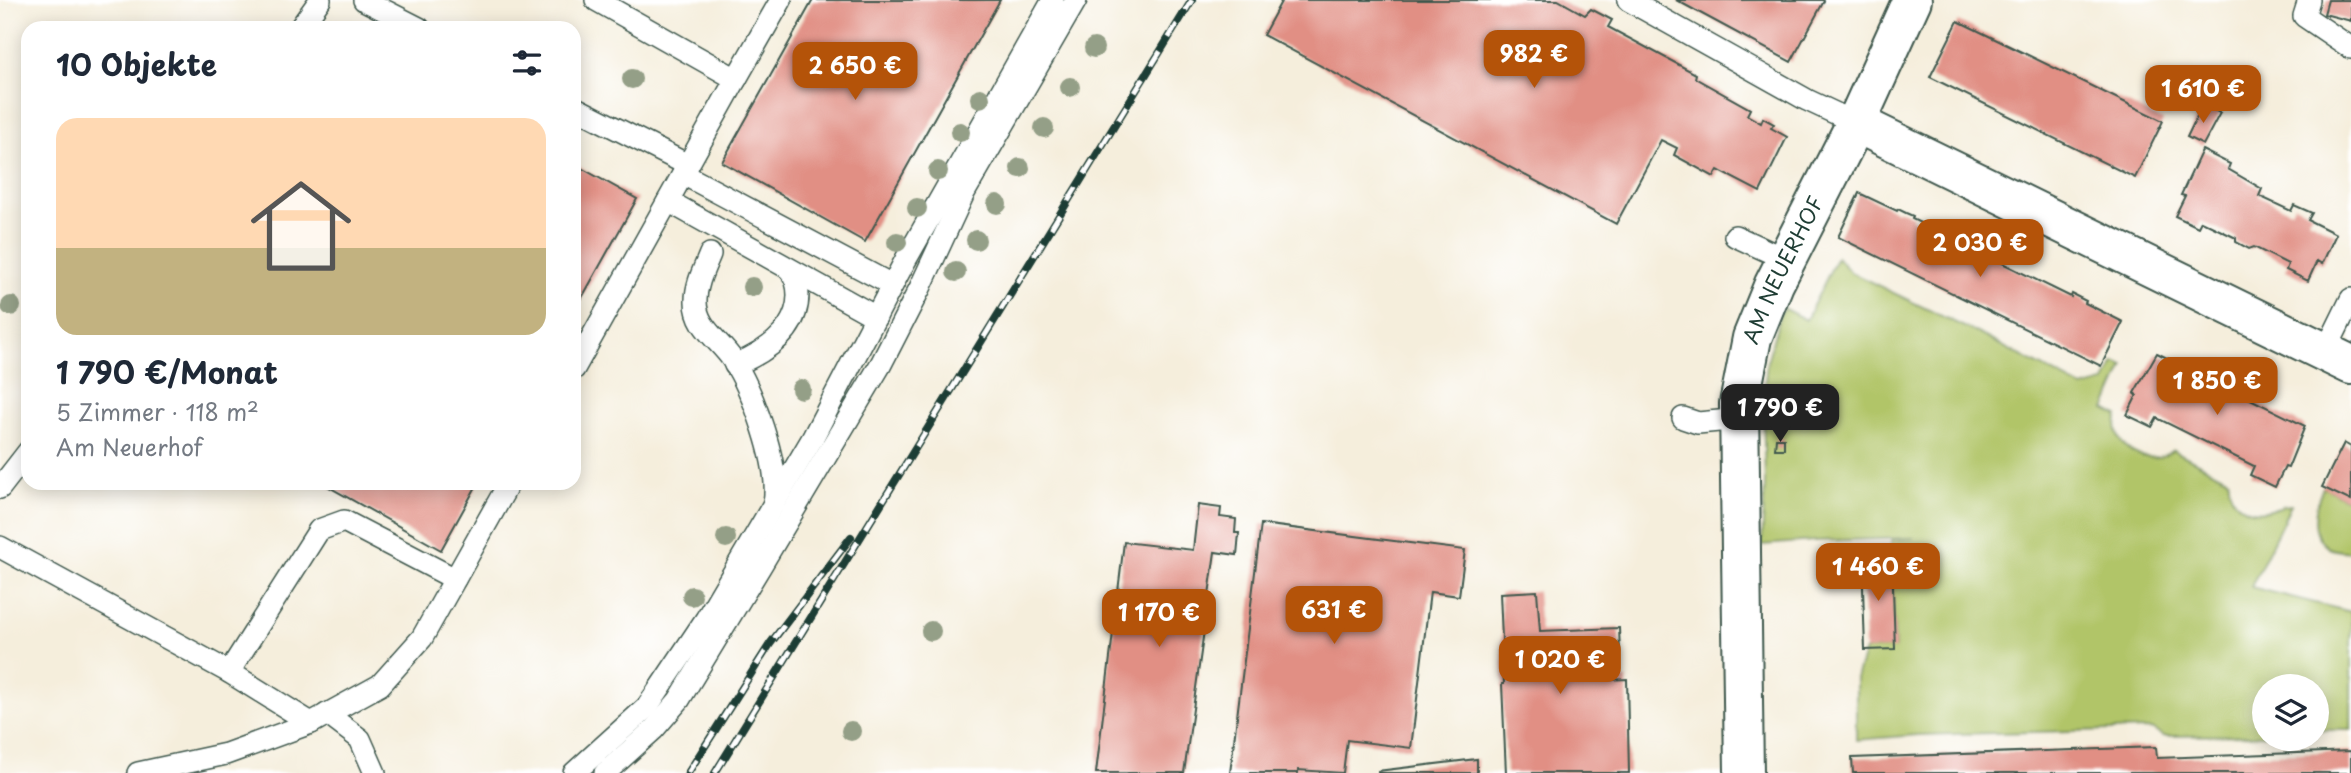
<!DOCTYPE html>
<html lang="de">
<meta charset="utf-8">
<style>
:root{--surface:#fff;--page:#f2f2f3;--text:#1f2937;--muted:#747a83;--line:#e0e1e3;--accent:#b45309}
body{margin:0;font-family:"Playpen Sans",sans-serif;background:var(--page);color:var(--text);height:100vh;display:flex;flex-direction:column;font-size:26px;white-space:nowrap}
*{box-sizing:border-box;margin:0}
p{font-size:23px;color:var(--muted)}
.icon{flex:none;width:38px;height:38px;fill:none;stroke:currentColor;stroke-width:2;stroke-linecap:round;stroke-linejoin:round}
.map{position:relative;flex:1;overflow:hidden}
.sheet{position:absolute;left:21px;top:21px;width:560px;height:469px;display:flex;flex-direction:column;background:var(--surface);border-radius:21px;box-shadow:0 4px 18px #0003}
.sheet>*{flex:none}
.buttons{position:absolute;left:2252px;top:674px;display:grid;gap:14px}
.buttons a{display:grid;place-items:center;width:77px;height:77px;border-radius:50%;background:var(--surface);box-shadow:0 4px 18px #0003;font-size:35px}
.price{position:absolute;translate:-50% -60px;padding:0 16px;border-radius:14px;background:var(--accent);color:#fff;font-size:23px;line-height:46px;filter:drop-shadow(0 2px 4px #0008)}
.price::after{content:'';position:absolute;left:50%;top:42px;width:21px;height:16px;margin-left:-10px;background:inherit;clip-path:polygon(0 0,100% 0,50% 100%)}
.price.current{background:#222;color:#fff}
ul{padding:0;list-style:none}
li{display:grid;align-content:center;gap:14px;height:371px;padding:0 35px}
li+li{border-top:2px solid var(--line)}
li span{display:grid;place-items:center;height:217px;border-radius:21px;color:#555}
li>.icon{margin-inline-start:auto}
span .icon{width:126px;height:126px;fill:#fffc;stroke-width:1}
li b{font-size:30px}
h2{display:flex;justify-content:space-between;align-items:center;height:84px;padding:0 35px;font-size:30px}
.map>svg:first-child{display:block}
</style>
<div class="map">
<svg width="2351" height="773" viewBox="0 0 2351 773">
<rect width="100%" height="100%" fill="#fff"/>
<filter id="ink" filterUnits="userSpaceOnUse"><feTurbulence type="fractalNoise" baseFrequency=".0143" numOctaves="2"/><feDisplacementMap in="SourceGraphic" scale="14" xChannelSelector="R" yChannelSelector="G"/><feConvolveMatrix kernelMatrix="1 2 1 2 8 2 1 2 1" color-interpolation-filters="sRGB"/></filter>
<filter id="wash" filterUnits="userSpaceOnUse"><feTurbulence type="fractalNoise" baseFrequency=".00686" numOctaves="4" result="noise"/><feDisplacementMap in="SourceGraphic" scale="28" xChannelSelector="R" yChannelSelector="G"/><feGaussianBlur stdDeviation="1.57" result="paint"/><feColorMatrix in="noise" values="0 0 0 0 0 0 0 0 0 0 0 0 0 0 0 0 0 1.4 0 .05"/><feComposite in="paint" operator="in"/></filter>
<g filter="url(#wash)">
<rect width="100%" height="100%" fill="#f5eedc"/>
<!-- green -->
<g fill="#b1c568" stroke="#68814e" stroke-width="2">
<path d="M1837,257L1850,272L1985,337L2082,388L2105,382L2115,362L2124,366L2105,409L2118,416C2107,447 2149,470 2173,450L2229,479C2227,501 2247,517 2270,510C2278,508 2281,505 2291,505L2251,587L2351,612V730H2317V686H2264V735L2163,736L2151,729L1917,735L1856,740V678L1865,650L1895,648L1891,540L1914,538L1814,541L1762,545L1765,483L1763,402L1767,362L1780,314L1783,308L1806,320Z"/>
<path d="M2323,487L2351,501V552C2344,551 2335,551 2329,548C2308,536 2315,505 2323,487Z"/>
</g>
<g id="blocks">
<!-- building -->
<g fill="#e18f84">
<path d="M813,0H1000L865,242L722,162Z"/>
<path d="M1282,0H1558L1585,15L1591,9L1612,20L1608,27L1696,74L1695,78L1750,109L1747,115L1761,123L1763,118L1774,124L1771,128L1787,137L1760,192L1718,170L1714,177L1674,155L1677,148L1661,140L1616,224L1263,35Z"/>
<path d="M1676,0H1823L1824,1L1791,62Z"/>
<path d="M2328,0H2351V21L2324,14Z"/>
<path d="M1958,21L2163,121L2135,178L1930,77Z"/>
<path d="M2203,104L2220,113L2203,145L2187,137Z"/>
<path d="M2202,150L2230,164L2228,169L2262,189L2259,196L2291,211L2294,205L2312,213L2308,220L2336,234L2322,264L2317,261L2308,281L2286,270L2288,264L2254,247L2249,249L2236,242V238L2201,221L2198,227L2175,216L2185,196L2181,195Z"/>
<path d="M574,164L637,199L574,312Z"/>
<path d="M1859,193L1897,211L1898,209L1906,213L1913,216L1912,219L1983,253L1985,251L1999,258L1998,261L2071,297L2072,294L2086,301L2085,303L2123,322L2101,366L1838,237Z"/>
<path d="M2157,353L2305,426L2288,468L2285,467L2275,487L2250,475L2254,466L2157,418L2152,427L2127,415L2137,395L2134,393Z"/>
<path d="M1776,438H1784V449H1775Z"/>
<path d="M2344,443L2351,447V501L2322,487Z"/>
<path d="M322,483H478L441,550Z"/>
<path d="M1198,505L1221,508L1220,517L1236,519L1235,533H1239L1237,555L1215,552L1184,773H1096L1124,542L1193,550Z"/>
<path d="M1261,524L1465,550L1459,596L1430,592L1411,748L1347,740L1343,773L1298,770V773H1230Z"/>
<path d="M1862,556H1892L1895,649L1865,650Z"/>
<path d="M1537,591L1540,631L1619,628L1620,652L1608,653V680L1627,679L1629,773H1506L1502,684H1504L1500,593Z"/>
<path d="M2156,747L2157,758L2351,751V773H1853L1852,758Z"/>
<path d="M1477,759V773H1378V771Z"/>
</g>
</g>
</g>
<g filter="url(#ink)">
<use href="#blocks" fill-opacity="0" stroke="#3f584d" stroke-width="2"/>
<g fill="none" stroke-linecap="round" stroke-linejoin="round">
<defs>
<g id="service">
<path d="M364,0L419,28"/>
<path d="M1628,0L1807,100L1856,123"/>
<path d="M2309,0L2304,16L2351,48"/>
<path d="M300,28L320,0"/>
<path d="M736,79L781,0"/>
<path d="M574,107L688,165"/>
<path d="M683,174L892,285"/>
<path d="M668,201L876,317"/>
<path d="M1735,236L1787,260"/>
<path d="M710,254C704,269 696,284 696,300C695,326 719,340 732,359C752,389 781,467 774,502"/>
<path d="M2325,352L2351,299"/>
<path d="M735,365C766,352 798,331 798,295C798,285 795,276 789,269"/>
<path d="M574,369L736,79L596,0"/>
<path d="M1683,418L1698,423L1740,419"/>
<path d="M0,488L28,452"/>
<path d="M0,547L229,672L311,723"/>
<path d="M229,672L319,530L344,521L455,579"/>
<path d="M327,714L360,739L375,773"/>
<path d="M138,773L226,754L311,723L380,685L422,638L509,483"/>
<path d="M574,773L647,707L706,619L812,439L905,261L1053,0"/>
<path d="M605,773L654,729L679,700L760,567L881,364L920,288L964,193L1076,0"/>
</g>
<g id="minor">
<path d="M1856,123L2351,365"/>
<path id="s1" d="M1744,773L1739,404L1752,338L1774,284L1856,123L1912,0"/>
</g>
</defs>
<!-- service casing -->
<use href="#service" stroke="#3f584d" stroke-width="24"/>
<!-- minor casing -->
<use href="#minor" stroke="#3f584d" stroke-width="42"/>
<!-- service -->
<use href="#service" stroke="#fff" stroke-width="21"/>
<!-- minor -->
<use href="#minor" stroke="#fff" stroke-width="38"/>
<defs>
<g id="rail">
<path d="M688,773L770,644L851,537"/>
<path d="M715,773L1192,0"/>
</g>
</defs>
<!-- rail casing -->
<use href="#rail" stroke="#1f3d34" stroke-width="8"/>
<!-- rail -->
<use href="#rail" stroke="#fff" stroke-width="5" stroke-dasharray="16" stroke-linecap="butt"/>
</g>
<!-- trees -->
<g fill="#949f87">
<circle cx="1094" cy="48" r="10"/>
<circle cx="632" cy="79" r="10"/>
<circle cx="1070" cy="87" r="10"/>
<circle cx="980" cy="98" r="10"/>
<circle cx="1044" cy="128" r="10"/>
<circle cx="960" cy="132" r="10"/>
<circle cx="1020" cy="168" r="10"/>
<circle cx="938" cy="171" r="10"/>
<circle cx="997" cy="204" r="10"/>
<circle cx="917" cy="208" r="10"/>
<circle cx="976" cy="240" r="10"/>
<circle cx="897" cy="242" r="10"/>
<circle cx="956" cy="272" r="10"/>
<circle cx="752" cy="287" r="10"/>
<circle cx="11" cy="306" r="10"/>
<circle cx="801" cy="389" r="10"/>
<circle cx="726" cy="538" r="10"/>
<circle cx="692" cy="596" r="10"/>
<circle cx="931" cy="631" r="10"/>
<circle cx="851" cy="731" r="10"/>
</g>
</g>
<g text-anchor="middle" stroke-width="5" stroke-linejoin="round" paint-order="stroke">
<!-- street labels -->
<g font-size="21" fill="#1f3d34" stroke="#fff">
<text dy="7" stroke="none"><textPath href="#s1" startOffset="511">AM NEUERHOF</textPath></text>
</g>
</g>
</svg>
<div class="buttons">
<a><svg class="icon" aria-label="layers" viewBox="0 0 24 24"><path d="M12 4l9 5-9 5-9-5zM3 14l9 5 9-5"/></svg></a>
</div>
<b class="price" style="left:1534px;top:90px">982 €</b>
<b class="price" style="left:855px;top:102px">2 650 €</b>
<b class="price" style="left:2203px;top:125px">1 610 €</b>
<b class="price" style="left:1980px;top:279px">2 030 €</b>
<b class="price" style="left:2217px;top:417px">1 850 €</b>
<b class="price current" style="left:1780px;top:444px">1 790 €</b>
<b class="price" style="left:1878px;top:603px">1 460 €</b>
<b class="price" style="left:1334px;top:646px">631 €</b>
<b class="price" style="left:1159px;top:649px">1 170 €</b>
<b class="price" style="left:1560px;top:696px">1 020 €</b>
<section class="sheet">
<h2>10 Objekte<svg class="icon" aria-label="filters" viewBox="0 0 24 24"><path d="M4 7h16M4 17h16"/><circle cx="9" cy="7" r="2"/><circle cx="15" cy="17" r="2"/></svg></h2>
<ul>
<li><span style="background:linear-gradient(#ffd9b3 60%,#c2b280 0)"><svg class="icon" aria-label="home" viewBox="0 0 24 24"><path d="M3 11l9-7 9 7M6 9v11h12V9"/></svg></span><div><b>1 790 €/Monat</b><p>5 Zimmer · 118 m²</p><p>Am Neuerhof</p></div></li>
</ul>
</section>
</div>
